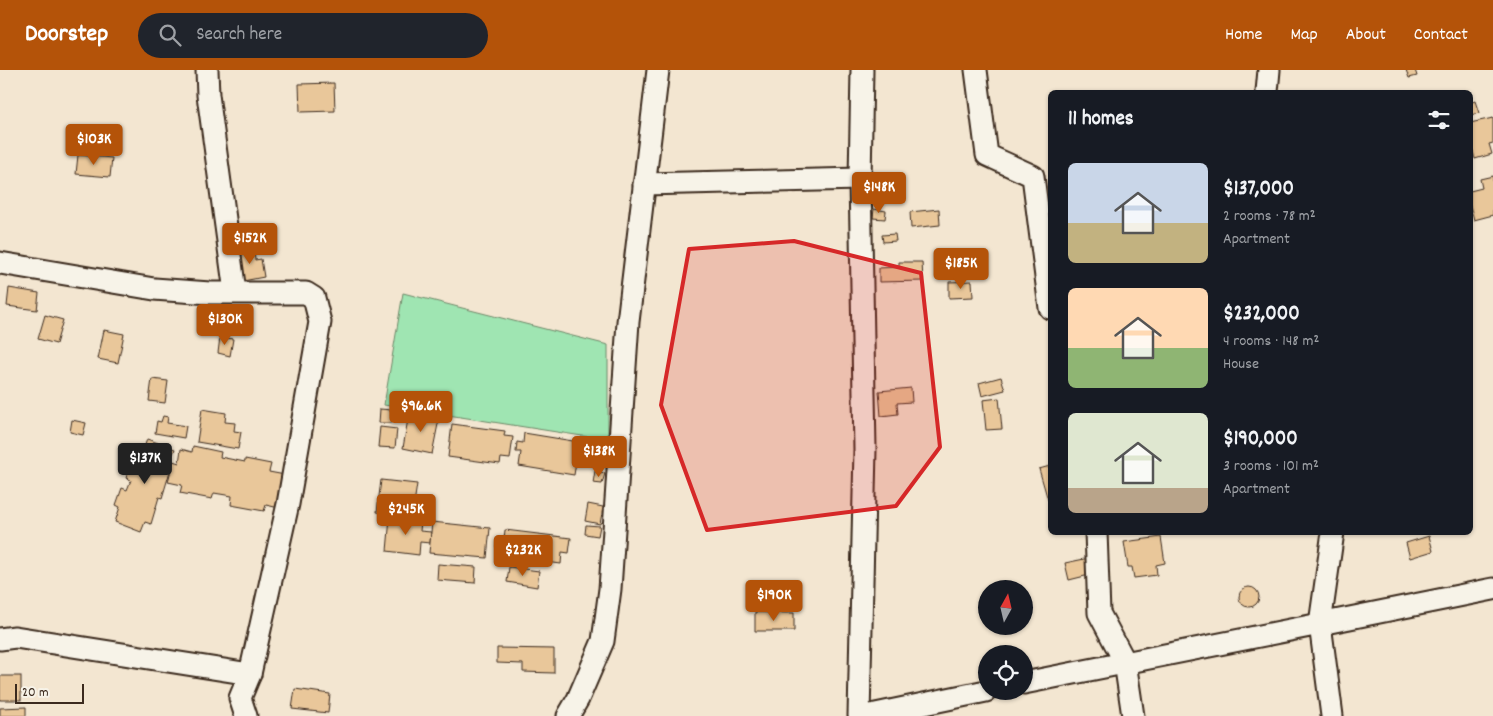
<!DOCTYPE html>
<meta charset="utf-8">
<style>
:root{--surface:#171b24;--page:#20242c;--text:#f1f3f6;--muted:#9ea1a6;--accent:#b45309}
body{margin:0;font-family:Dekko,sans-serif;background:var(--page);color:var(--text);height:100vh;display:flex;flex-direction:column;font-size:19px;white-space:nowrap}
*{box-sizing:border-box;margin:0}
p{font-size:16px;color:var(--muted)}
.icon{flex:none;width:28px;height:28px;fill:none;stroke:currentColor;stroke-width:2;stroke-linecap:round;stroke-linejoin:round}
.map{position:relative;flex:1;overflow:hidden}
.details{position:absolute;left:1048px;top:20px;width:425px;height:445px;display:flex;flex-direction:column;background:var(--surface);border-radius:8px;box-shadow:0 1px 4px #0004}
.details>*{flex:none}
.needle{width:32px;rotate:8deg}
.tools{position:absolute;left:978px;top:510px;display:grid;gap:10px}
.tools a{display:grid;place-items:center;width:55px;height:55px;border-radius:50%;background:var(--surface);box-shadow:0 1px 4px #0004;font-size:25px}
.scale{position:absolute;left:15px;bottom:12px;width:69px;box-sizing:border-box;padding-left:5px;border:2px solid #3b2a1e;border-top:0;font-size:14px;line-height:18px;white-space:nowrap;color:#3b2a1e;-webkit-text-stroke:4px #f7f3e8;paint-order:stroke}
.price{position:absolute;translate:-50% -42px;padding:0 11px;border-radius:5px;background:var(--accent);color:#fff;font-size:16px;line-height:32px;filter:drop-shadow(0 1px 2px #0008)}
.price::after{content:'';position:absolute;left:50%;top:30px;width:15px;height:11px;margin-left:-8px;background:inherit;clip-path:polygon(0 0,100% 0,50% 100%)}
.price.current{background:#222;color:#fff}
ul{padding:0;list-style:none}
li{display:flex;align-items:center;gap:15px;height:125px;padding:0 20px}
li span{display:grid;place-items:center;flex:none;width:140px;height:100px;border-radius:8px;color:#555}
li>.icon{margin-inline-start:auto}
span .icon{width:60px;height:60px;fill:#fffc;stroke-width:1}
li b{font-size:21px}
h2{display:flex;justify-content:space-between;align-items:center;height:60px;padding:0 20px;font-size:21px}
header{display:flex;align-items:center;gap:30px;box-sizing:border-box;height:70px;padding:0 25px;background:var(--accent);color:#fff}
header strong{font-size:24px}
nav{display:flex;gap:28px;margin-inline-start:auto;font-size:18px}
.search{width:350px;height:45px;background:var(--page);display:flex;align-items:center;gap:12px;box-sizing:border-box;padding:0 18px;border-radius:28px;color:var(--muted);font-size:19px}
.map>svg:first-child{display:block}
</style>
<header>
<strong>Doorstep</strong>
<div class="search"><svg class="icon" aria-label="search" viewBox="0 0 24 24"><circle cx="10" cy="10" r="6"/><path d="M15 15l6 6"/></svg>Search here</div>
<nav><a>Home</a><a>Map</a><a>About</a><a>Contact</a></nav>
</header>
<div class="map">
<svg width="1493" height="646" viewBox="0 0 1493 646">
<rect width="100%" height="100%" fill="#f3e6d1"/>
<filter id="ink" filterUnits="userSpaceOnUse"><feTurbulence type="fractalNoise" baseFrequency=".02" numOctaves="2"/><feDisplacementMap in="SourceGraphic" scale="10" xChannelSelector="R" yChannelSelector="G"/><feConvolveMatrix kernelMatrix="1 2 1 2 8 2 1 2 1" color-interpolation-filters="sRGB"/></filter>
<g filter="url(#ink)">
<!-- green -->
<path fill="#9fe5b2" stroke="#6d8868" d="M403,223L608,275V370L384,335Z"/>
<!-- building -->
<g fill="#e9c79a" stroke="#3b2a1e">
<path d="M1406,0H1415L1417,6L1409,8Z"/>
<path d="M334,13L335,41L300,42L299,14Z"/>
<path d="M1475,31L1479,43L1470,45V33Z"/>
<path d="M1493,48V73L1489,74L1492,84L1475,89L1472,77L1470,78V53Z"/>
<path d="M78,85L112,88L110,107L76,104Z"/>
<path d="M1493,106V145L1474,150L1470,135V121L1482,118L1480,109Z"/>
<path d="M874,139L886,141L885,149L873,148Z"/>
<path d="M939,139L940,155L911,158L910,142Z"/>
<path d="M895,164L896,171L883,172L882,165Z"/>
<path d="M245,176L247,183L254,182L255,190L261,189L264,207L243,211L237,177Z"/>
<path d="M899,192H922L923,211L879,212V198L899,197Z"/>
<path d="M972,211L973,227L949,228V212Z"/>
<path d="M9,218L39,223L37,240L7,236Z"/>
<path d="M45,245L63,250L56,274L38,269Z"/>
<path d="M104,260L124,264L118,293L98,289Z"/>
<path d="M220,267L233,269L230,286L218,283Z"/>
<path d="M1001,307L1005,320L982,326L979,313Z"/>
<path d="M152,309L168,311L165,333L149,331Z"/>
<path d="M911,318L912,332L897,333L898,344L881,346L879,321Z"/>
<path d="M999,328L1002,359L986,360L983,330Z"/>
<path d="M202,339L226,343L225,352L235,353L234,361L241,362L238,379L197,372Z"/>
<path d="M380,339L392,340V353H379Z"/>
<path d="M409,343L439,349L432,384L403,378Z"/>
<path d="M163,346L168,347L167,353L186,356L184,368L155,363L157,351L161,352Z"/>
<path d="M72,350L86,353L83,365L70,362Z"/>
<path d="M452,354L505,361L504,366L513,367L510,389L501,388L500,394L448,387Z"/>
<path d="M380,357L397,359L395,378L378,377Z"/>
<path d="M524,363L579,372L574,405L519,396L521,382H516L517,372L523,373Z"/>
<path d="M147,369L175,379L170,390L173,391L162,428L159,427L151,454L145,452L141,462L115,452L120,437L116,435L122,418L127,420L131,410L126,408L135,382L142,384Z"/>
<path d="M193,376L221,382L220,387L245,392V389L271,394L269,402L285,405L279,438L266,435L264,441L231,435L232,426L214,423L212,429L180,423L182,415L168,412L173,391L179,393L181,379L192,382Z"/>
<path d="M1050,396V430H1048L1039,399Z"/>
<path d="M595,401L605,403L602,414L593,413Z"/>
<path d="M381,410L417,414L412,447L377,442Z"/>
<path d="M588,434L603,437L600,454L585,451Z"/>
<path d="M390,448L421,451L420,461L431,462L430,473L420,472L419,485L387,481Z"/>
<path d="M432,452L490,458L487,488L429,483Z"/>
<path d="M586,455L600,456L598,466L585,464Z"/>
<path d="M505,460L571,468L569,483L562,482L561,494L502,486L503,478L496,477L497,468L504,469Z"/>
<path d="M1429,466L1433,481L1410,488L1406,473Z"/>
<path d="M1161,467L1165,493L1156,495L1157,505L1134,508L1132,497H1128L1124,472Z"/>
<path d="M1089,488L1093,504L1069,510L1065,493Z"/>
<path d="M438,494L476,497L475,513L437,510Z"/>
<path d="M509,497L539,501L537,517L507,512Z"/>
<circle cx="1249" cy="527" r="10"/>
<path d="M755,542L794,543V561H755Z"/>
<path d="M497,578L554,579V603L523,602V594L497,593Z"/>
<rect x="0" y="606" width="21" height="24"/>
<path d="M295,619L330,624L328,643L292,639Z"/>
<path d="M26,637V646H0V638Z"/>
</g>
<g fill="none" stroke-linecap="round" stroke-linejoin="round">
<defs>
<g id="minor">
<path d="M207,0L208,25L235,222"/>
<path d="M976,0L987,85L1033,106L1050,238"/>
<path d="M1267,22L1269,0"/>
<path d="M644,114L860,109"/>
<path d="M0,193L154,219L210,223H306L314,228L320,252L288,434L250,604L240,628L246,646"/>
<path d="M1096,462L1099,543L1125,592L1133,646"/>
<path d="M1333,462L1320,554L1493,519"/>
<path d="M0,569L15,567L250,604"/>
<path d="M1024,613L1320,554L1332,646"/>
<path d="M568,646L578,629L603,571L610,519L628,252L658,0"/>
<path d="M859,646L865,379L860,109L862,0"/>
<path d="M866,646L986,621"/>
</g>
</defs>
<!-- minor casing -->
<use href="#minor" stroke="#3b2a1e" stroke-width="25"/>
<!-- minor -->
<use href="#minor" stroke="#f7f3e8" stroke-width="21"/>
</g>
</g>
<!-- marked area -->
<path fill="#d62828" fill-opacity="0.2" stroke="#d62828" stroke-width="4" stroke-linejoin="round" d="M794,171L921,203L940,377L896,436L707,460L661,335L689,179Z"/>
</svg>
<div class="tools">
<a><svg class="needle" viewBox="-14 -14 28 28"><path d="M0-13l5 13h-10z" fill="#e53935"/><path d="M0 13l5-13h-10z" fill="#9ea1a6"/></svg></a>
<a><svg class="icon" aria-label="locate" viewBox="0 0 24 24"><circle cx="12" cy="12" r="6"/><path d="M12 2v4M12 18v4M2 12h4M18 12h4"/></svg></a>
</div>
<div class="scale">20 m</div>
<b class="price" style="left:94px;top:96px">$103K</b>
<b class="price" style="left:879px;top:144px">$148K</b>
<b class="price" style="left:250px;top:195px">$152K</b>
<b class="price" style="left:961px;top:220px">$185K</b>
<b class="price" style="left:225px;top:276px">$130K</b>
<b class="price" style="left:421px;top:363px">$96.6K</b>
<b class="price" style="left:599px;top:408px">$138K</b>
<b class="price current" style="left:145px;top:415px">$137K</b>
<b class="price" style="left:406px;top:466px">$245K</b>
<b class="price" style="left:523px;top:507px">$232K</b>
<b class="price" style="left:774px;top:552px">$190K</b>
<section class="details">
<h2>11 homes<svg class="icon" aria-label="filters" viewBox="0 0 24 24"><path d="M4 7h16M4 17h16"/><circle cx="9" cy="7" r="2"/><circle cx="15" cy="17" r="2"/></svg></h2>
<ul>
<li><span style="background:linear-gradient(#c9d6e8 60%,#c2b280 0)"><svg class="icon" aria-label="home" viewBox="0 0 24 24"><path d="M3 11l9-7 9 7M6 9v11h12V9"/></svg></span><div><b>$137,000</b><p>2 rooms · 78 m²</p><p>Apartment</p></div></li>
<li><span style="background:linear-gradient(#ffd9b3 60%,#8fb573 0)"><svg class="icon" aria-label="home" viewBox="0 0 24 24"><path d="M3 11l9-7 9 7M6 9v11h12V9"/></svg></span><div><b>$232,000</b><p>4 rooms · 148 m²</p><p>House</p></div></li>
<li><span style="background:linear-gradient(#dfe7d0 75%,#b9a48a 0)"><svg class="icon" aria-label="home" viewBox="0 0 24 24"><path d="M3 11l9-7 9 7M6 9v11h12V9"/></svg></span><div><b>$190,000</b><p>3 rooms · 101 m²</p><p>Apartment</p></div></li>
</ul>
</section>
</div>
